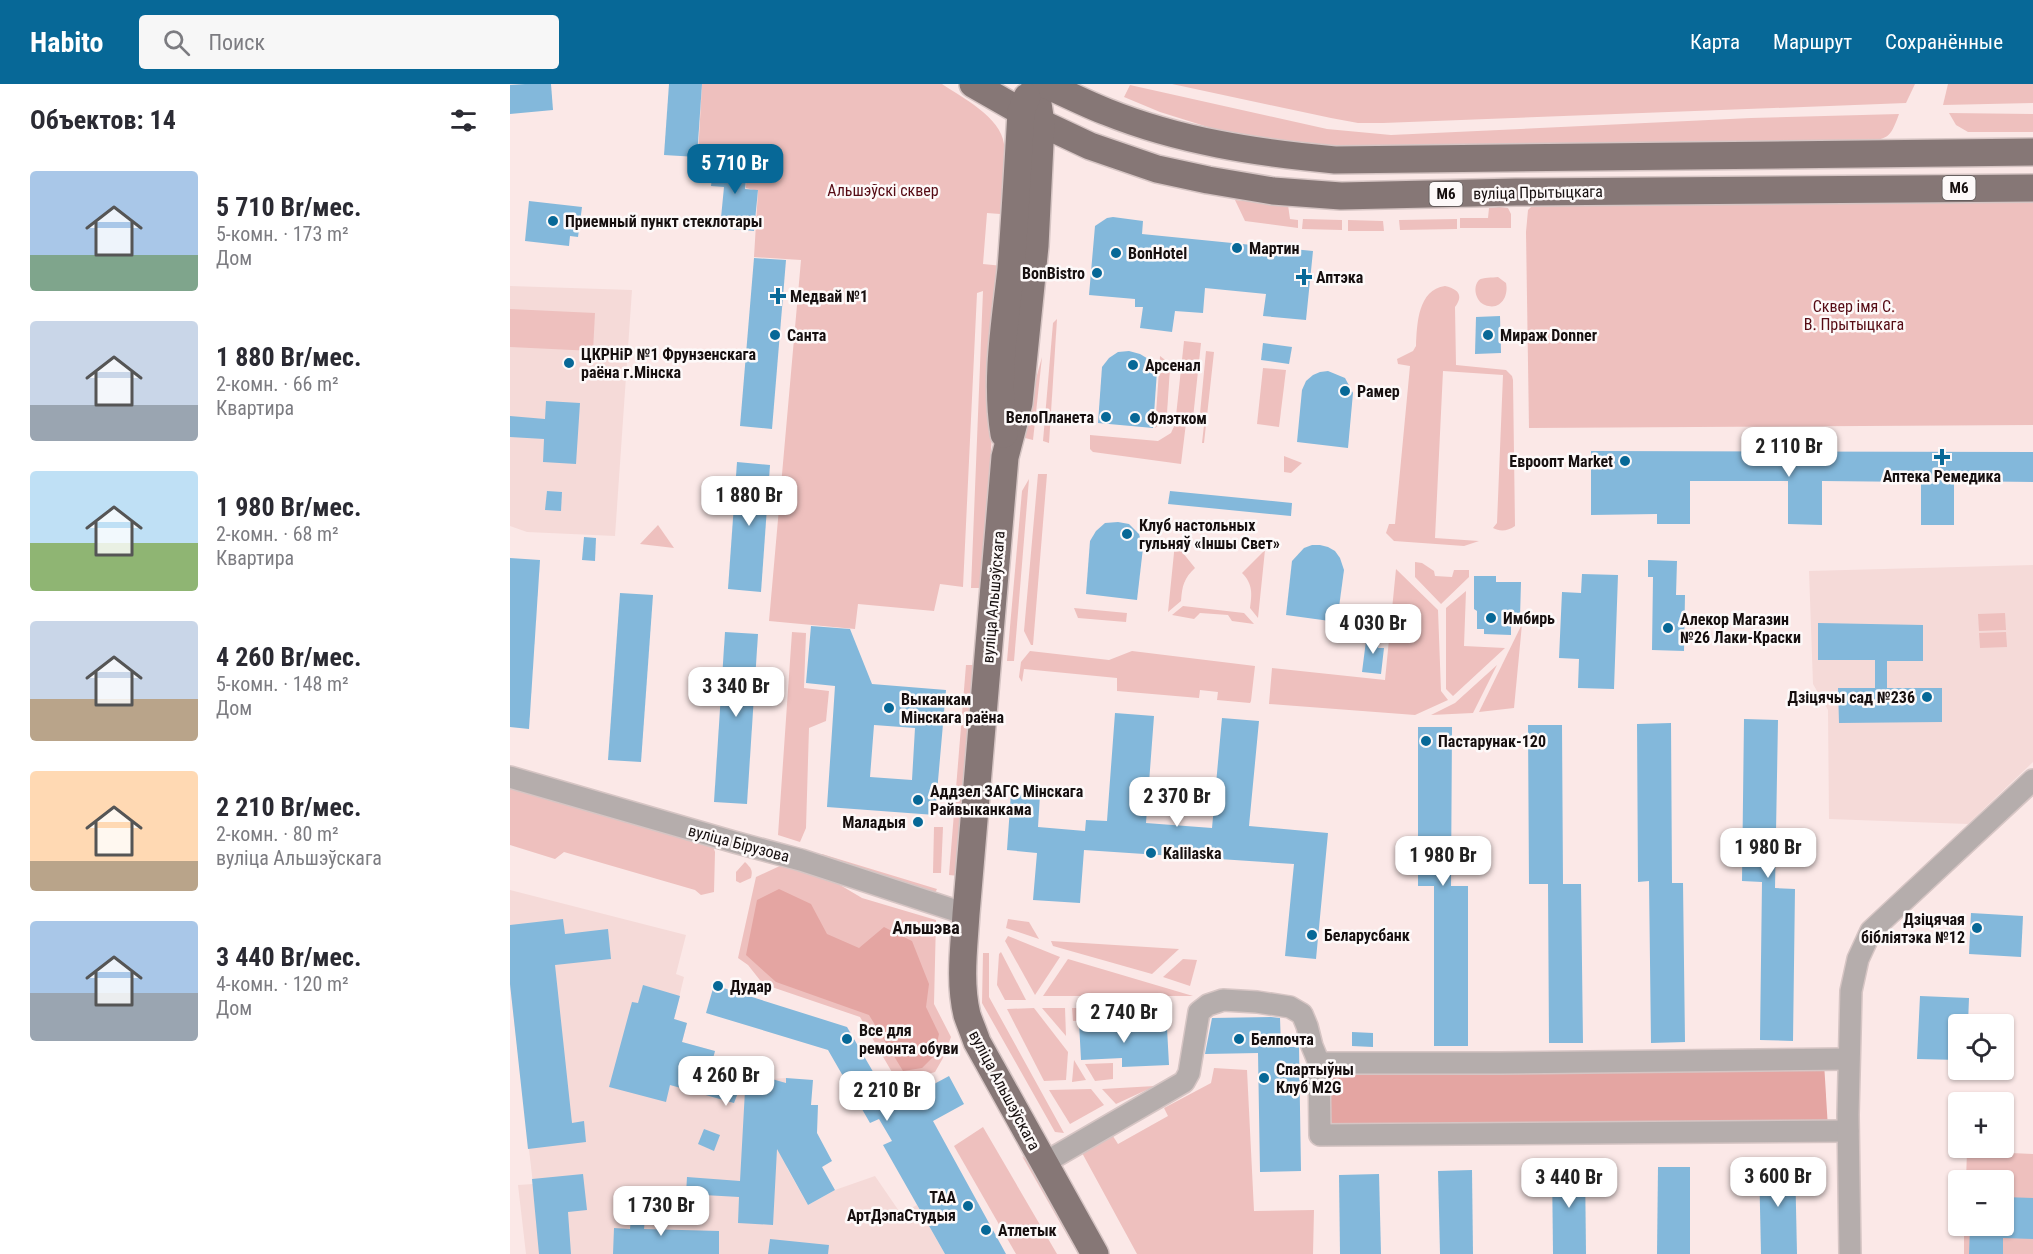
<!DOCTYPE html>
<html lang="ru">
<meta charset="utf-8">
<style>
:root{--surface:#fff;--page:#f7f7f7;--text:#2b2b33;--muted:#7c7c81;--accent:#076897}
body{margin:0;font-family:"Roboto Condensed",sans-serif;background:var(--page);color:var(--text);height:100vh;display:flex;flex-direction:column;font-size:22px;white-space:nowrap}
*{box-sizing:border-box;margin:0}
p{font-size:20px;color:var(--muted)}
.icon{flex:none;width:33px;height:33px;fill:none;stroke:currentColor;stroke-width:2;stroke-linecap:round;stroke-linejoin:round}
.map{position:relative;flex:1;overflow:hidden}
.drawer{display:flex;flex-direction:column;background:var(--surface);width:510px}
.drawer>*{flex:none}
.buttons{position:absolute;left:1438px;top:930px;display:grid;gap:12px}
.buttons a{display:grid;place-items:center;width:66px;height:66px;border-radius:6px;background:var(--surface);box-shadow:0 2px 4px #0004;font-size:30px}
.price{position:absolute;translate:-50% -51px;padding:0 14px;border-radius:12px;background:#fff;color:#222;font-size:20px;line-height:39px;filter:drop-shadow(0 2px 3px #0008)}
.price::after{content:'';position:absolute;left:50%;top:36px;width:18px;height:14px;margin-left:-9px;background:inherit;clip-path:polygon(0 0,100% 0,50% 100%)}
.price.current{background:var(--accent);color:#fff}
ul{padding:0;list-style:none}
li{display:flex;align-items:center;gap:18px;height:150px;padding:0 30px}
li span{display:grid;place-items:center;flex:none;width:168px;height:120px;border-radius:6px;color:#555}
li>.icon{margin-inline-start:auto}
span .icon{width:72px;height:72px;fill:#fffc;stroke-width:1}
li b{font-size:26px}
h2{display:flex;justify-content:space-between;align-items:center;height:72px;padding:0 30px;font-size:26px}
header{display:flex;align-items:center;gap:36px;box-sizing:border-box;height:84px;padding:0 30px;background:var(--accent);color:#fff}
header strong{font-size:28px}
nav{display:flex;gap:33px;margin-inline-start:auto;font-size:21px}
.search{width:420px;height:54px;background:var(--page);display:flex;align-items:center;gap:15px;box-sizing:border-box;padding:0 21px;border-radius:6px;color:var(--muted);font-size:22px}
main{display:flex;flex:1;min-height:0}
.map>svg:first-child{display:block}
</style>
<header>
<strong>Habito</strong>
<div class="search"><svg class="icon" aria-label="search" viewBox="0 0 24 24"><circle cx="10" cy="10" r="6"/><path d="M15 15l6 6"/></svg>Поиск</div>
<nav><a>Карта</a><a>Маршрут</a><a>Сохранённые</a></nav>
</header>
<main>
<section class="drawer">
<h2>Объектов: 14<svg class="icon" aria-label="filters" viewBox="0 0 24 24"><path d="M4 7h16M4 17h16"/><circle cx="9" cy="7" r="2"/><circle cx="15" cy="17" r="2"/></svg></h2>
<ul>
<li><span style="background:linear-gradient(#a9c7e8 70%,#7fa58c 0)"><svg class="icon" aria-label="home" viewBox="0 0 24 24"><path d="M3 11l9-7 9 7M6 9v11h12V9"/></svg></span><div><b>5 710 Br/мес.</b><p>5-комн. · 173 m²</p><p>Дом</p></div></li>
<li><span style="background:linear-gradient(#c9d6e8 70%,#9aa5b1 0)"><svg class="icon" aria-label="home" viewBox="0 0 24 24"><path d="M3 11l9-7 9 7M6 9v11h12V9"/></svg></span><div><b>1 880 Br/мес.</b><p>2-комн. · 66 m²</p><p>Квартира</p></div></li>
<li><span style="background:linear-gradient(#bfe0f5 60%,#8fb573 0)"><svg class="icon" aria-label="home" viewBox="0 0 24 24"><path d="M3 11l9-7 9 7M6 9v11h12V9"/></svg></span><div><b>1 980 Br/мес.</b><p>2-комн. · 68 m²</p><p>Квартира</p></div></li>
<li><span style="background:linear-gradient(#c9d6e8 65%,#b9a48a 0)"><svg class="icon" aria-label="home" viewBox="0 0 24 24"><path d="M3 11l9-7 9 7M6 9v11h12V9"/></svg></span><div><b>4 260 Br/мес.</b><p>5-комн. · 148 m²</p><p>Дом</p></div></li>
<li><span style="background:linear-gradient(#ffd9b3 75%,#b9a48a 0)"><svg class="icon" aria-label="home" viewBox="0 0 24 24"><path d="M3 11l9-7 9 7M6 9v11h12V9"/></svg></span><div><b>2 210 Br/мес.</b><p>2-комн. · 80 m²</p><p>вуліца Альшэўскага</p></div></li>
<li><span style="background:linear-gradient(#a9c7e8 60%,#9aa5b1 0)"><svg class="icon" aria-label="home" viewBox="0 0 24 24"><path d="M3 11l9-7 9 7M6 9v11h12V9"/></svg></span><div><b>3 440 Br/мес.</b><p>4-комн. · 120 m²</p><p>Дом</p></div></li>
</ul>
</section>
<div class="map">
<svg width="1523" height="1170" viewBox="0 0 1523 1170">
<rect width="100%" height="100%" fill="#fbe8e7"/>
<!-- built -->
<g fill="#f5dad8">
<path d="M0,202L122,206L105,452L17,448L0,442Z"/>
<path d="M1523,481V678L1458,740L1319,735L1318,626L1303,600L1299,487Z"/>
<path d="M0,806L176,851L166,890L174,893L164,935L177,939L172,958L205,967L202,979L261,995L276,994L273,1061L277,1084L298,1121L325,1106L365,1092L391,1130L407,1121L435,1170H16L8,1101L23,1100L0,900Z"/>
</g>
<!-- green -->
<g fill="#eec0be">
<path d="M192,0H432C451,13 491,33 494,60C497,82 492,107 490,130L477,129L473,180L493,182L472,504H461L473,207L467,209L453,503L430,500L424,527L348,520L345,545L259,537L291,176L244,173L248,107L236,104L237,77L188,71Z"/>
<path d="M662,0H1405L1396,19L873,39H848L821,34Z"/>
<path d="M1438,0H1523V19L1433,21Z"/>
<path d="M620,1L817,45L881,51L1241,34L1389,30C1380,55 1378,55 1353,57L820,62L755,56L701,44L650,28L614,13Z"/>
<path d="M1439,29L1523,30V48H1458L1446,41Z"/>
<path d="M725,116L778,121L780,135L788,136V144L735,137Z"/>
<path d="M1523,117V341L1019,344L1016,148L1018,126L1022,122Z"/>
<path d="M989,123L998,124L1001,130V144H950V134H978L979,124Z"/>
<path d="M793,135L832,136V146L792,145Z"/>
<path d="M947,135V145L890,146L889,136Z"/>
<path d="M838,136L873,137L874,147H838Z"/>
<path d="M988,193L996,199C999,213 990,227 975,221C966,218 962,203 969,196C973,193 982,194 988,193Z"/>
<path d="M935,202C948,205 954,211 945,223L946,281L996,286L1002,292L1003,296L1005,442C998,447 990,448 983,444L987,439L993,291L933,287L925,454L969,457L954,462L884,457L876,449L879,440H885L900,282L888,280L887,275L903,267L906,262C907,239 908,206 935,202Z"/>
<path d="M0,225L85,229L83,267L0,263Z"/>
<path d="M547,235L539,359L533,357L543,239Z"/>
<path d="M674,257L691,259L683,334L666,332Z"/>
<path d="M696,267L704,268L694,359H692L694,341L689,340Z"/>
<path d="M650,272L659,279L660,284L657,329L656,335L645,344Z"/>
<path d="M532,273L523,356L515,354L513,351L519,320Z"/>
<path d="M753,284L776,286L769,343L747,340Z"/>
<path d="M666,338L676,339L671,380L583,368L580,365V351L648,357L661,349Z"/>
<path d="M774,372L792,379L781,389L774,388Z"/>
<path d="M528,390H537L523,561H521L514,547Z"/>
<path d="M519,395L504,577H497L512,407Z"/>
<path d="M148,441L164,464L130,460Z"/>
<path d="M665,459L685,484C674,494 672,502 671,517L658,528Z"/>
<path d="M755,466L748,534L740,524C742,510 743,500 732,489Z"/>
<path d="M905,478L912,479L924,487L925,492L942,493L944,486H959V493L931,520L905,493Z"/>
<path d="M886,485L928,526L931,607L938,616L905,631L759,620L762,584L875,596Z"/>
<path d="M956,507L954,562L995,564L943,612L936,605V524Z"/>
<path d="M673,522L734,529L744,540L722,537L718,531L690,529L684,535L662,531Z"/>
<path d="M564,524L617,529L616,538L568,534Z"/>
<path d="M1495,529L1496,546L1469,547L1468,530Z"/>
<path d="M1012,540L1004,624L969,628Z"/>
<path d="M282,548L296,549L294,604L319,607L316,637L299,644L296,744L290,758L268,751Z"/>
<path d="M1496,548L1497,563L1470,564L1469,549Z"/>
<path d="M520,567L599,576L622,567L745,582L741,617L740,619L707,616L708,608L690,606L689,614L607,607V594L514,585L512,598L509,593L511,578Z"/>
<path d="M456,581H463L449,792L439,791Z"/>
<path d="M987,581L963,629L921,631L945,619Z"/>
<path d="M0,700L203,762L205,768L204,808L191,811L185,806L54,768L45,775L0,761Z"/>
<path d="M424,743H433L431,789H423Z"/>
<path d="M312,770L427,805L425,809L312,774Z"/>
<path d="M235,778C241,784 243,786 241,794L230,799L226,797V788Z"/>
<path d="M272,781L325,798L352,814L426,836L424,920L441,953L433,974L425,988L408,993L390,1002L350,933L253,900L238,881L228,874L246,793Z"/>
<path d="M498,835L519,838L529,855L496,844Z"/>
<path d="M498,852L550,873L525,911L495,857Z"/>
<path d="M541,857L669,865L642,890L543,862Z"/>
<path d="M491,868L516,916H495L487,901L489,870Z"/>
<path d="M473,869H479V913L554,1049L545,1048L472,919Z"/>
<path d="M558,875L683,912H533Z"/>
<path d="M673,875L687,876L680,902L653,893Z"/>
<path d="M524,924L558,968L556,996L534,997L497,925Z"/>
<path d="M532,924H555L556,952Z"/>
<path d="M562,924H620L619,935L563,937Z"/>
<path d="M564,976L576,996L562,998Z"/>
<path d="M603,979V995L585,997L575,980Z"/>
<path d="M704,984L737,986L744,1127L804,1126L803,1170H627L571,1067L601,1049L608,1060L658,1032L654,1024L701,999Z"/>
<path d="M645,1002L606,1020L592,1005Z"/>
<path d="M581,1005L594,1021L560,1040L539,1006Z"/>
<path d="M473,1043L547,1170H506L444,1062Z"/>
<path d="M1457,1067L1523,1070V1170H1454V1142H1494V1096H1456Z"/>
<path d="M512,1072L533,1091L577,1170H568Z"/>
</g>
<!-- forest -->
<g fill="#e4a5a2">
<path d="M269,805L301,820L317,850L349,864L374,843L402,857L419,900L416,923L429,950L424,972L412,984L393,987L359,931L266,898L236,871L247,816Z"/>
<path d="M1314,979L1318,1044L819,1049L816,985Z"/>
</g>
<!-- building -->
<g fill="#83b8db" fill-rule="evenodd">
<path d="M15,0H41L43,26L0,30V1Z"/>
<path d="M159,0H192L187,73L154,71Z"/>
<path d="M204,74L238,77L235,105L248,106L244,147L210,144L214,103L201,102Z"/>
<path d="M19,117L72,123L68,153L60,152L59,162L15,157Z"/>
<path d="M603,133L633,137L632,150L803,167L796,236L753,232L756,210L695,204L693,229L665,227L662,248L630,244L633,223H625V215L579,211L585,142L597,134Z"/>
<path d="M244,174L276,176L262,345L230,342Z"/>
<path d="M990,232L991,269L965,270L966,233Z"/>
<path d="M753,259L782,263L779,280L751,276Z"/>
<path d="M619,267L630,270L640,276L647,287L643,344L588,339L592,283L599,274L608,268Z"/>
<path d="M818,287L835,294L843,309L838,364L787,358L792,306L796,297L803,291L810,288Z"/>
<path d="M36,317L70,319L66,380L33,378L34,355L0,353V332L35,335Z"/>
<path d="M1081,367L1523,368V398L1444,397V441H1411V398L1312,397V441L1278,440V397H1180V440H1147V430L1081,431Z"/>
<path d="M227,378L260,381L251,508L218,505Z"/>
<path d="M37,407L52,408L51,427L35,426Z"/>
<path d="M660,407L782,419L781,432L658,420Z"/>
<path d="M608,438L619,440L629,450L633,464L627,516L576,510L580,457L586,447L595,439Z"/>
<path d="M74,453L86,454L85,477L72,476Z"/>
<path d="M802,461H810L818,463L825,467L830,474L834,486L827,538L776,531L782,477L794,464Z"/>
<path d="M0,474L30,476L19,645L0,643Z"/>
<path d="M1138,476L1167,477L1166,511H1175L1174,567L1142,566L1143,493H1138Z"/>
<path d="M1072,490L1108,491L1104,605L1068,604L1069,575L1049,574L1052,508L1071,509Z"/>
<path d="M964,492H986V498H1011L1010,533H1001V551L974,550V545H967V527L964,525Z"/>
<path d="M110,509L143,511L131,678L98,676Z"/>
<path d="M1308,539L1413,541V577H1377V604H1432V638L1329,639L1328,604H1365V576H1308Z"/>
<path d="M301,542L340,545L362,600L436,606L425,731L317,723L325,602L296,599ZM364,641L405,644L402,696L360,693Z"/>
<path d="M215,548L248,550L237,720L204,718Z"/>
<path d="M857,549L870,550L868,564H874L871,590L852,588Z"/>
<path d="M605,629L644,632L636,739L702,744L712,634L749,637L739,742L818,749L806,875L775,872L784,780L574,766L570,819L523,816L527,769L497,766L501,709L530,711L528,743L575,747L576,736L597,737Z"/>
<path d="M1234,635L1268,636L1265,804L1285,805L1283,957L1250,956L1252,798L1232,797Z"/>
<path d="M1161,639L1162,799H1173L1175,958L1141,959L1139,797L1128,798L1127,640Z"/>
<path d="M1018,641H1052L1053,800H1071L1073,959H1039L1038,800H1019Z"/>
<path d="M908,643H942L941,802H958V962H924V802H908Z"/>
<path d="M1461,829L1513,832L1511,873L1459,870Z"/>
<path d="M53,835L55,850L98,845L101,875L45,881L62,1039L74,1037L76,1058L18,1065L0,900V841Z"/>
<path d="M133,901L170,912L164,935L177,939L172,958L205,967L202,978L276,999V994L303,996L301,1021H308L307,1049L322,1077L312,1083L325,1106L298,1121L267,1065L263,1141L228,1139L229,1113L176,1110L177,1093L230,1097L236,988L224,1019L160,1001L156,1018L99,1003L122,918L128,919Z"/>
<path d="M204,901L337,943L383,1022L439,992L454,1020L423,1037L496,1170H435L373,1061L382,1057L369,1035L360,1039L318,966L196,929Z"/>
<path d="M1410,912L1459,914L1458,940H1449V976L1407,975Z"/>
<path d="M761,933L770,934L771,963H789L791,1087L750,1088L748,969L695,970L702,934Z"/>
<path d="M616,937V945L657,944L659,981L612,983V974L571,976L569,938Z"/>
<path d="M842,948L863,949V963L842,962Z"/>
<path d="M194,1045L210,1051L204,1067L188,1060Z"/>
<path d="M1249,1078H1285L1287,1170H1251Z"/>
<path d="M1075,1080L1076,1170H1043L1042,1081Z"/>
<path d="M1148,1083H1180V1170H1147Z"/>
<path d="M962,1086L963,1170H930L928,1087Z"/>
<path d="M73,1090L77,1126L58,1128L61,1170H29L22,1095Z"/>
<path d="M869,1090L871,1170H830L829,1091Z"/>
<path d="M123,1112L137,1113L134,1145L209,1147V1170H103L104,1144L120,1145Z"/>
<path d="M1494,1113L1523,1114V1155L1493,1154V1170H1459L1460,1142H1494Z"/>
<path d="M260,1155L319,1161L318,1170H258Z"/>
</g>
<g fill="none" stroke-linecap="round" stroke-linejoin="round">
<defs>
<g id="minor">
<path d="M0,693L224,758L291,776L456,830"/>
<path d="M809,979H990L1338,975"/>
<path d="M534,1079L674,998L679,989L689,928L698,921L713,916L747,918L780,923L792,930L797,942L802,962L809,979L810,1051L1338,1047"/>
<path d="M1340,1170L1338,1031L1341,907L1348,875L1361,847L1523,696"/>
</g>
<g id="major">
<path d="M463,0L531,39L580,62L647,85L698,96L763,107L831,112L1006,108L1523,104"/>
<path d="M525,0L531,39L525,162L509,319L495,373L456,830C454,863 449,898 457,931C460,940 464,949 467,958L585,1170"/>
<path d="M534,0C555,9 576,20 597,28C669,57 748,69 825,76L1523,68"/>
<path d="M494,350C485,296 495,239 501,185C505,133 508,80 511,28L517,13"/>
</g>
</defs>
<!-- minor casing -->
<use href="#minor" stroke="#d6c5c4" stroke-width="24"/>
<!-- major casing -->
<use href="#major" stroke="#d6c5c4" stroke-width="30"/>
<!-- minor -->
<use href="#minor" stroke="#b5adac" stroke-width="21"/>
<!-- major -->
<use href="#major" stroke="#867776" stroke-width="27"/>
</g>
<!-- markers -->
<g fill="#076897" stroke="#fdf9f9" stroke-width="2">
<circle cx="43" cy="137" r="6"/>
<circle cx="727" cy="164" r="6"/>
<circle cx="606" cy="169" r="6"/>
<circle cx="587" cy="189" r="6"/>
<path d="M791 184h6v6h6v6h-6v6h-6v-6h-6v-6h6z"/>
<path d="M265 203h6v6h6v6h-6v6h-6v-6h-6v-6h6z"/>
<circle cx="265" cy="251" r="6"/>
<circle cx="978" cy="251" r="6"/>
<circle cx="59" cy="279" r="6"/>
<circle cx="623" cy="281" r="6"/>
<circle cx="835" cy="307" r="6"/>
<circle cx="596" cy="333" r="6"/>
<circle cx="625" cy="334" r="6"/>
<path d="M1429 364h6v6h6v6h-6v6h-6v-6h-6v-6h6z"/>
<circle cx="1115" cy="377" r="6"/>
<circle cx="617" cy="450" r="6"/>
<circle cx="981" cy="534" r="6"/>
<circle cx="1158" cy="544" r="6"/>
<circle cx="1417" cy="613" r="6"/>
<circle cx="379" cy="624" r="6"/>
<circle cx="916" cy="657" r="6"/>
<circle cx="408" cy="716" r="6"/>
<circle cx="408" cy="738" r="6"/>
<circle cx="641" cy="769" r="6"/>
<circle cx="1467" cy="844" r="6"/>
<circle cx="802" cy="851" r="6"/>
<circle cx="208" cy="902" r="6"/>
<circle cx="337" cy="955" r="6"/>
<circle cx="729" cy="955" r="6"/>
<circle cx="754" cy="994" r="6"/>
<circle cx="458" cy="1122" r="6"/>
<circle cx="476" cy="1146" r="6"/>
</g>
<g text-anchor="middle" stroke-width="5" stroke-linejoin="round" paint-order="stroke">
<!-- shield labels -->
<g fill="#fdf9f9" stroke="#5b5555" stroke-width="1.5">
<rect x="1432.5" y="92" width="33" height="24" rx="4.5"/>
<rect x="919.5" y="98" width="33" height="24" rx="4.5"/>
</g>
<g font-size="15" font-weight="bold" fill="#160f0f">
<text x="1449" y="109">М6</text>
<text x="936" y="115">М6</text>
</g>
<!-- park labels -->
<g font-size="16" fill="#560b14" stroke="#fdf9f9">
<text x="373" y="112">Альшэўскі сквер</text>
<text x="1344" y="228">Сквер імя С.<tspan x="1344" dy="18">В. Прытыцкага</tspan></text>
</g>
<!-- street labels -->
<g font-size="16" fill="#160f0f" stroke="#fdf9f9">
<text transform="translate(1028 108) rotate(-1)" y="6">вуліца Прытыцкага</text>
<text transform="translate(483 513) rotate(-85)" y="6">вуліца Альшэўскага</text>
<text transform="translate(229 759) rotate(15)" y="6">вуліца Бірузова</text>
<text transform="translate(495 1006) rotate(62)" y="6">вуліца Альшэўскага</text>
</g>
<!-- poi labels -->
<g font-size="16" font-weight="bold" fill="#160f0f" stroke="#fdf9f9" text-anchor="start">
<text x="55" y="143">Приемный пункт стеклотары</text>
<text x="739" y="170">Мартин</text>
<text x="618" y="175">BonHotel</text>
<text x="575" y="195" text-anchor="end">BonBistro</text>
<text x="806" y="199">Аптэка</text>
<text x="280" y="218">Медвай №1</text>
<text x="277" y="257">Санта</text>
<text x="990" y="257">Мираж Donner</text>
<text x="71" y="276">ЦКРНіР №1 Фрунзенскага<tspan x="71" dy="18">раёна г.Мінска</tspan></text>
<text x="635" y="287">Арсенал</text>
<text x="847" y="313">Рамер</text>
<text x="584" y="339" text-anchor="end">ВелоПланета</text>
<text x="637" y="340">Флэтком</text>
<text x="1103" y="383" text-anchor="end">Евроопт Market</text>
<text x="1432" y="398" text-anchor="middle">Аптека Ремедика</text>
<text x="629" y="447">Клуб настольных<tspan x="629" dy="18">гульняў «Іншы Свет»</tspan></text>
<text x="993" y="540">Имбирь</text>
<text x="1170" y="541">Алекор Магазин<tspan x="1170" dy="18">№26 Лаки-Краски</tspan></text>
<text x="1405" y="619" text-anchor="end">Дзіцячы сад №236</text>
<text x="391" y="621">Выканкам<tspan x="391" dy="18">Мінскага раёна</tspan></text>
<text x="928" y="663">Пастарунак-120</text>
<text x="420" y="713">Аддзел ЗАГС Мінскага<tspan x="420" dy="18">Райвыканкама</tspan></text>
<text x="396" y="744" text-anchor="end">Маладыя</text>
<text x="653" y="775">Kalilaska</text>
<text x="1455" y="841" text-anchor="end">Дзіцячая<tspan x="1455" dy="18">бібліятэка №12</tspan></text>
<text x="814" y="857">Беларусбанк</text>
<text x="220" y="908">Дудар</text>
<text x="349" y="952">Все для<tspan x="349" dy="18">ремонта обуви</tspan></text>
<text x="741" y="961">Белпочта</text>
<text x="766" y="991">Спартыўны<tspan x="766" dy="18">Клуб M2G</tspan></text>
<text x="446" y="1119" text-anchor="end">ТАА<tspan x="446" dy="18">АртДэпаСтудыя</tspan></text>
<text x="488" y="1152">Атлетык</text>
</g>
<!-- neighbourhood labels -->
<g font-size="18" font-weight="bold" fill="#160f0f" stroke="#fdf9f9">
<text x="416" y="850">Альшэва</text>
</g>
</g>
</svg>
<div class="buttons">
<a><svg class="icon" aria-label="locate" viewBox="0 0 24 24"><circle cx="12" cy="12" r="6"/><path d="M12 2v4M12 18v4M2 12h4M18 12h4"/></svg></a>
<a>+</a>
<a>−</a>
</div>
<b class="price current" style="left:225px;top:111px">5 710 Br</b>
<b class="price" style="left:1279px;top:394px">2 110 Br</b>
<b class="price" style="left:239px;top:443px">1 880 Br</b>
<b class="price" style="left:863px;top:571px">4 030 Br</b>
<b class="price" style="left:226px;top:634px">3 340 Br</b>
<b class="price" style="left:667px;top:744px">2 370 Br</b>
<b class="price" style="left:1258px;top:795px">1 980 Br</b>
<b class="price" style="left:933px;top:803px">1 980 Br</b>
<b class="price" style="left:614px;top:960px">2 740 Br</b>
<b class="price" style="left:216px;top:1023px">4 260 Br</b>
<b class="price" style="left:377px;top:1038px">2 210 Br</b>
<b class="price" style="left:1268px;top:1124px">3 600 Br</b>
<b class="price" style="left:1059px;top:1125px">3 440 Br</b>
<b class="price" style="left:151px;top:1153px">1 730 Br</b>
</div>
</main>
